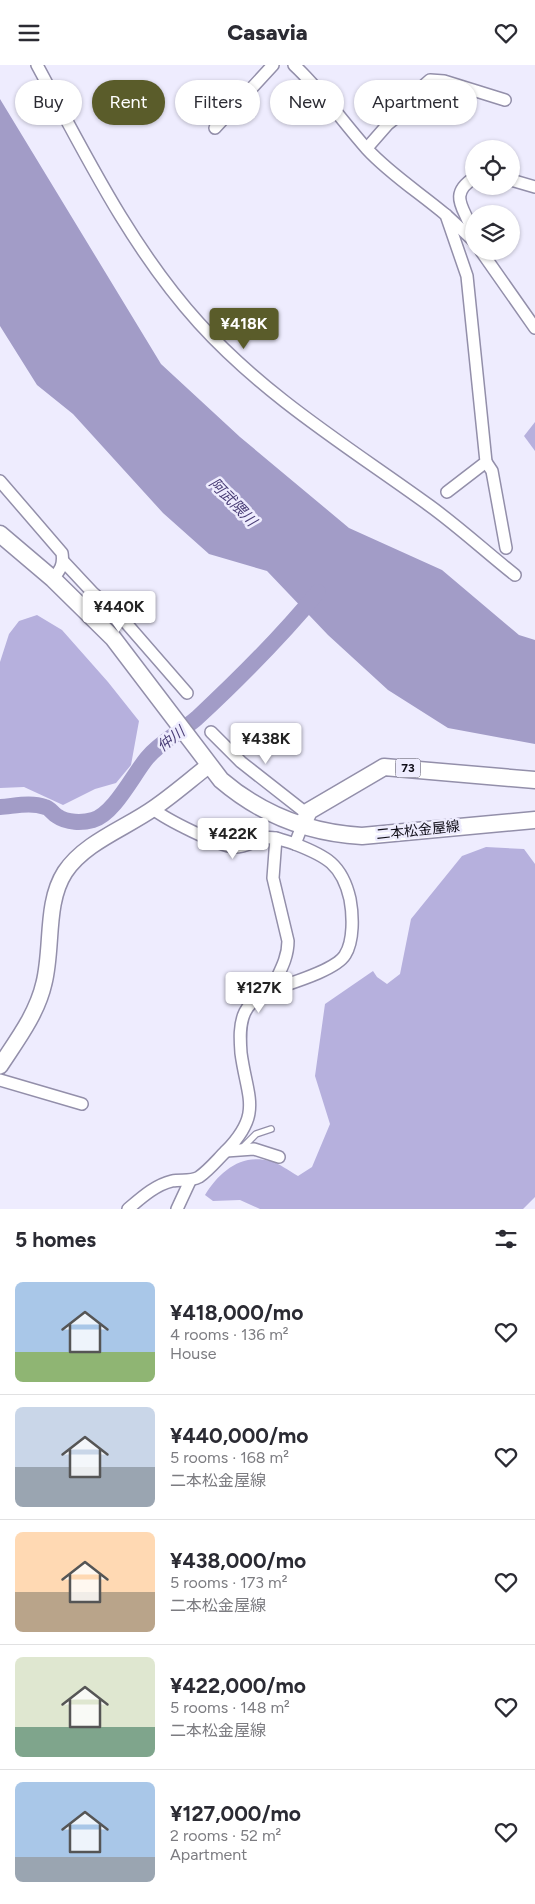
<!DOCTYPE html>
<meta charset="utf-8">
<style>
:root{--surface:#fff;--page:#f2f2f3;--text:#2b2b33;--muted:#7c7c81;--line:#e1e1e2;--accent:#5a5c2a}
body{margin:0;font-family:Figtree,"Noto Sans JP",sans-serif;background:var(--page);color:var(--text);height:100vh;display:flex;flex-direction:column;font-size:19px;white-space:nowrap}
*{box-sizing:border-box;margin:0}
p{font-size:16px;color:var(--muted)}
.icon{flex:none;width:28px;height:28px;fill:none;stroke:currentColor;stroke-width:2;stroke-linecap:round;stroke-linejoin:round}
.map{position:relative;height:1144px;overflow:hidden}
.panel{display:flex;flex-direction:column;background:var(--surface);flex:1}
.panel>*{flex:none}
.banner{position:absolute;left:15px;top:15px;width:505px;height:45px;display:flex;gap:10px}
.controls{position:absolute;left:465px;top:75px;display:grid;gap:10px}
.controls a{display:grid;place-items:center;width:55px;height:55px;border-radius:50%;background:var(--surface);box-shadow:0 1px 4px #0004;font-size:25px}
.price{position:absolute;translate:-50% -42px;padding:0 11px;border-radius:5px;background:#fff;color:#222;font-size:16px;line-height:32px;filter:drop-shadow(0 1px 2px #0008)}
.price::after{content:'';position:absolute;left:50%;top:30px;width:15px;height:11px;margin-left:-8px;background:inherit;clip-path:polygon(0 0,100% 0,50% 100%)}
.price.current{background:var(--accent);color:#fff}
ul{padding:0;list-style:none}
li{display:flex;align-items:center;gap:15px;height:125px;padding:0 15px}
li+li{border-top:1px solid var(--line)}
li span{display:grid;place-items:center;flex:none;width:140px;height:100px;border-radius:8px;color:#555}
li>.icon{margin-inline-start:auto}
span .icon{width:60px;height:60px;fill:#fffc;stroke-width:1}
li b{font-size:21px}
h2{display:flex;justify-content:space-between;align-items:center;height:60px;padding:0 15px;font-size:21px}
.chip{padding:0 18px;border-radius:22px;background:var(--surface);box-shadow:0 1px 4px #0004;font-size:18px;line-height:45px}
.chip.current{background:var(--accent);color:#fff}
header{display:flex;justify-content:space-between;align-items:center;height:65px;padding:0 15px;background:var(--surface);font-size:22px;font-weight:800}
.map>svg:first-child{display:block}
</style>
<header><svg class="icon" aria-label="menu" viewBox="0 0 24 24"><path d="M4 6h16M4 12h16M4 18h16"/></svg>Casavia<svg class="icon" aria-label="heart" viewBox="0 0 24 24"><path d="M12 20l-8-8c-3-5 5-10 8-4 3-6 11-1 8 4z"/></svg></header>
<div class="map">
<svg width="535" height="1144" viewBox="0 0 535 1144">
<rect width="100%" height="100%" fill="#eeecfe"/>
<!-- forest -->
<g fill="#b6b0dd">
<path d="M535,357V386L524,371Z"/>
<path d="M37,550L62,565L108,617L139,656L131,700L116,718L95,724L63,740L24,722L0,723V597L9,569L19,556Z"/>
<path d="M486,782L524,784L535,799V1132L523,1144H260L240,1135L213,1136L205,1130C219,1107 241,1088 270,1096C279,1098 289,1106 298,1111L312,1102L330,1059L315,1011L325,939L373,906L377,912L387,919L400,909L411,854L462,791Z"/>
</g>
<!-- water -->
<path fill="#a29cc7" d="M0,34L161,299L240,372L349,463L442,505L519,570L535,575V679L448,663L388,625L328,570L267,506L209,489L163,448L73,349L37,320L0,261Z"/>
<g fill="none" stroke-linecap="round" stroke-linejoin="round">
<!-- river -->
<path stroke="#a29cc7" stroke-width="16" d="M0,742C15,741 31,737 45,742C50,743 52,748 57,751C67,758 82,758 93,755C114,749 133,710 147,693C161,676 181,667 197,653C240,613 281,572 318,527"/>
<defs>
<path id="lane" d="M242,1083L256,1069L271,1064"/>
<g id="street">
<path d="M37,0C85,89 131,183 199,258C266,332 350,383 430,441C459,462 486,487 515,510"/>
<path d="M294,0C322,26 342,56 367,84C390,109 420,128 446,150L467,211L486,397L447,427"/>
<path d="M215,63L273,0"/>
<path d="M367,83L388,59L408,43L422,22L430,15L444,16L505,35"/>
<path d="M511,115L535,122"/>
<path d="M446,150L474,176"/>
<path d="M472,173C474,150 442,133 474,113"/>
<path d="M481,186L535,263"/>
<path d="M486,397L492,406L506,483"/>
<path d="M0,416L62,488C64,500 60,505 53,514"/>
<path d="M64,497L93,528L120,551L187,628"/>
<path d="M211,667L241,697L306,748"/>
<path d="M153,744C167,755 217,780 234,782C244,783 255,776 264,773C275,771 285,776 295,779L302,761"/>
<path d="M271,926C278,909 288,895 288,876L273,813L276,773"/>
<path d="M0,1015L82,1039"/>
<path d="M226,1086L254,1084L279,1092"/>
<path d="M128,1144C141,1133 155,1120 172,1116C181,1114 190,1117 199,1112C209,1105 217,1095 226,1086C263,1048 247,1033 241,988C240,975 239,959 245,947C251,935 262,929 274,924C291,918 336,905 345,890C354,876 353,850 350,834C342,799 326,791 295,779"/>
<path d="M177,1144L190,1116"/>
</g>
<path id="secondary" d="M0,1001C17,975 37,949 44,918C53,882 45,838 65,807C85,777 126,763 154,743C173,730 190,715 208,701"/>
<g id="primary">
<path d="M0,469L53,514L113,573L221,715C262,750 308,768 362,771L535,755"/>
<path d="M302,761L309,746L384,702L535,715"/>
</g>
</defs>
<!-- lane casing -->
<use href="#lane" stroke="#938faa" stroke-width="8"/>
<!-- street casing -->
<use href="#street" stroke="#938faa" stroke-width="14"/>
<!-- secondary casing -->
<use href="#secondary" stroke="#938faa" stroke-width="18"/>
<!-- primary casing -->
<use href="#primary" stroke="#938faa" stroke-width="19"/>
<!-- lane -->
<use href="#lane" stroke="#fff" stroke-width="5.5"/>
<!-- street -->
<use href="#street" stroke="#fff" stroke-width="11"/>
<!-- secondary -->
<use href="#secondary" stroke="#fff" stroke-width="15"/>
<!-- primary -->
<use href="#primary" stroke="#fff" stroke-width="16"/>
</g>
<g text-anchor="middle" stroke-width="5" stroke-linejoin="round" paint-order="stroke">
<!-- shield labels -->
<rect fill="#eeecfe" stroke="#52505c" stroke-width="1" x="395.5" y="693.5" width="25" height="19" rx="4"/>
<g font-size="12" font-weight="bold" fill="#0f0d17">
<text x="408" y="707">73</text>
</g>
<!-- street labels -->
<g font-size="14" fill="#0f0d17" stroke="#eeecfe">
<text transform="translate(418 765) rotate(-6)" y="5">二本松金屋線</text>
</g>
<!-- water labels -->
<g font-size="15" font-style="italic" fill="#493d76" stroke="#eeecfe">
<text transform="translate(233 437) rotate(46)" y="5">阿武隈川</text>
<text transform="translate(171 674) rotate(-38)" y="5">仲川</text>
</g>
</g>
</svg>
<div class="controls">
<a><svg class="icon" aria-label="locate" viewBox="0 0 24 24"><circle cx="12" cy="12" r="6"/><path d="M12 2v4M12 18v4M2 12h4M18 12h4"/></svg></a>
<a><svg class="icon" aria-label="layers" viewBox="0 0 24 24"><path d="M12 4l9 5-9 5-9-5zM3 14l9 5 9-5"/></svg></a>
</div>
<b class="price current" style="left:244px;top:285px">¥418K</b>
<b class="price" style="left:119px;top:568px">¥440K</b>
<b class="price" style="left:266px;top:700px">¥438K</b>
<b class="price" style="left:233px;top:795px">¥422K</b>
<b class="price" style="left:259px;top:949px">¥127K</b>
<div class="banner">
<a class="chip">Buy</a>
<a class="chip current">Rent</a>
<a class="chip">Filters</a>
<a class="chip">New</a>
<a class="chip">Apartment</a>
</div>
</div>
<section class="panel">
<h2>5 homes<svg class="icon" aria-label="filters" viewBox="0 0 24 24"><path d="M4 7h16M4 17h16"/><circle cx="9" cy="7" r="2"/><circle cx="15" cy="17" r="2"/></svg></h2>
<ul>
<li><span style="background:linear-gradient(#a9c7e8 70%,#8fb573 0)"><svg class="icon" aria-label="home" viewBox="0 0 24 24"><path d="M3 11l9-7 9 7M6 9v11h12V9"/></svg></span><div><b>¥418,000/mo</b><p>4 rooms · 136 m²</p><p>House</p></div><svg class="icon" aria-label="heart" viewBox="0 0 24 24"><path d="M12 20l-8-8c-3-5 5-10 8-4 3-6 11-1 8 4z"/></svg></li>
<li><span style="background:linear-gradient(#c9d6e8 60%,#9aa5b1 0)"><svg class="icon" aria-label="home" viewBox="0 0 24 24"><path d="M3 11l9-7 9 7M6 9v11h12V9"/></svg></span><div><b>¥440,000/mo</b><p>5 rooms · 168 m²</p><p>二本松金屋線</p></div><svg class="icon" aria-label="heart" viewBox="0 0 24 24"><path d="M12 20l-8-8c-3-5 5-10 8-4 3-6 11-1 8 4z"/></svg></li>
<li><span style="background:linear-gradient(#ffd9b3 60%,#b9a48a 0)"><svg class="icon" aria-label="home" viewBox="0 0 24 24"><path d="M3 11l9-7 9 7M6 9v11h12V9"/></svg></span><div><b>¥438,000/mo</b><p>5 rooms · 173 m²</p><p>二本松金屋線</p></div><svg class="icon" aria-label="heart" viewBox="0 0 24 24"><path d="M12 20l-8-8c-3-5 5-10 8-4 3-6 11-1 8 4z"/></svg></li>
<li><span style="background:linear-gradient(#dfe7d0 70%,#7fa58c 0)"><svg class="icon" aria-label="home" viewBox="0 0 24 24"><path d="M3 11l9-7 9 7M6 9v11h12V9"/></svg></span><div><b>¥422,000/mo</b><p>5 rooms · 148 m²</p><p>二本松金屋線</p></div><svg class="icon" aria-label="heart" viewBox="0 0 24 24"><path d="M12 20l-8-8c-3-5 5-10 8-4 3-6 11-1 8 4z"/></svg></li>
<li><span style="background:linear-gradient(#a9c7e8 75%,#9aa5b1 0)"><svg class="icon" aria-label="home" viewBox="0 0 24 24"><path d="M3 11l9-7 9 7M6 9v11h12V9"/></svg></span><div><b>¥127,000/mo</b><p>2 rooms · 52 m²</p><p>Apartment</p></div><svg class="icon" aria-label="heart" viewBox="0 0 24 24"><path d="M12 20l-8-8c-3-5 5-10 8-4 3-6 11-1 8 4z"/></svg></li>
</ul>
</section>
